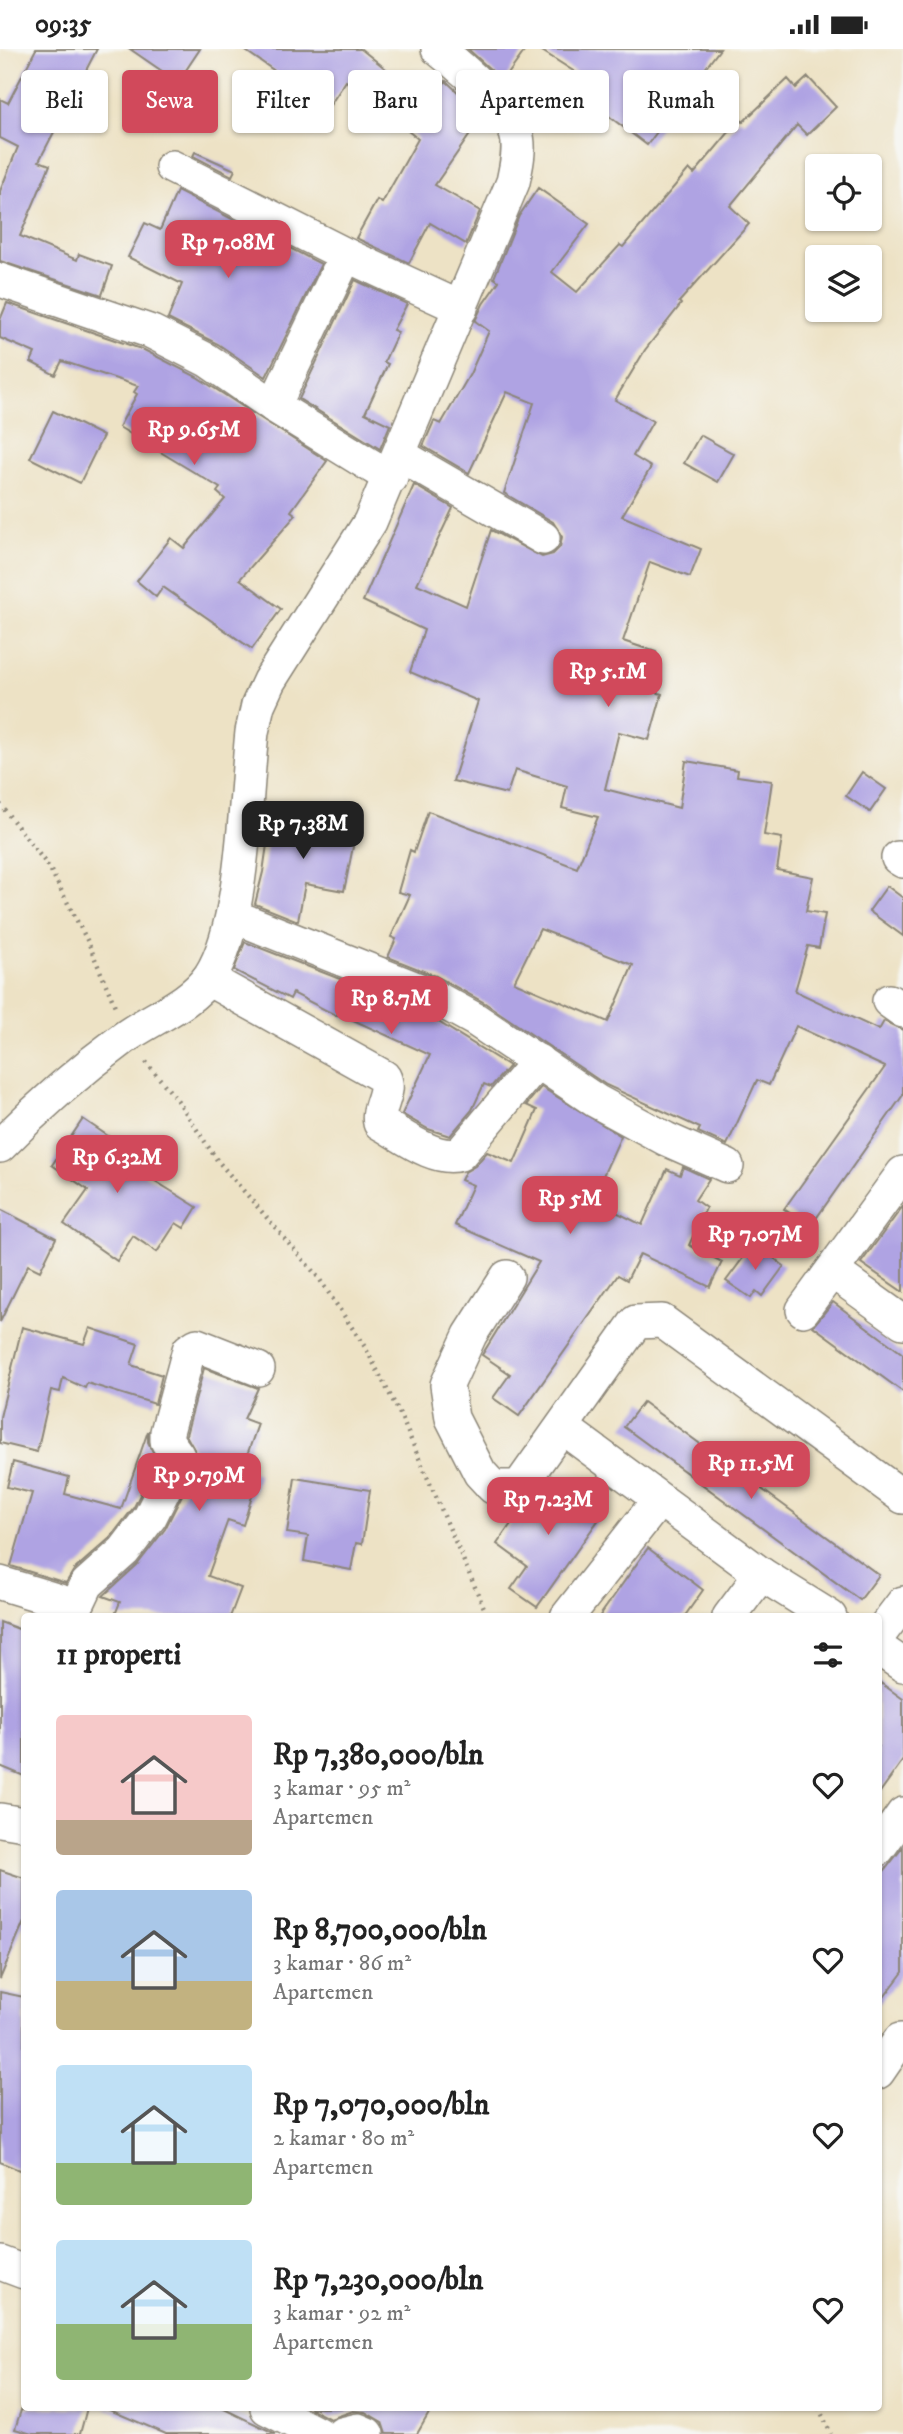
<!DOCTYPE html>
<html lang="id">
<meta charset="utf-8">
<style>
:root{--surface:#fff;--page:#f2f2f2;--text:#222;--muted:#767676;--accent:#d1495b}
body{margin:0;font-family:"IM FELL DW Pica",serif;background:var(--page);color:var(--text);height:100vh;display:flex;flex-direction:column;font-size:26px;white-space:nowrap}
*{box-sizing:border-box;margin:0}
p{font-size:23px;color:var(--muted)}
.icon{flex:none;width:38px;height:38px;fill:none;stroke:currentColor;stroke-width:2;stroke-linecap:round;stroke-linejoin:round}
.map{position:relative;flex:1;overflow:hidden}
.sheet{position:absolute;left:21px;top:1564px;width:861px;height:798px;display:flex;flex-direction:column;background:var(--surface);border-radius:7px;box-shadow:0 2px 5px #0004}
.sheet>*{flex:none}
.banner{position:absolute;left:21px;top:21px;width:861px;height:63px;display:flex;gap:14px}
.controls{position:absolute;left:805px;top:105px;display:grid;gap:14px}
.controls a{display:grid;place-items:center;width:77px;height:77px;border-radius:7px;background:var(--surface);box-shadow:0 2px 5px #0004;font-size:35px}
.price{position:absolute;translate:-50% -60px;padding:0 16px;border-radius:14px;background:var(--accent);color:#fff;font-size:23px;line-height:46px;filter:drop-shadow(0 2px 4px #0008)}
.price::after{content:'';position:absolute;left:50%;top:42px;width:21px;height:16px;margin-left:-10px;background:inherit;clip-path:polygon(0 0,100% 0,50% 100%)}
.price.on{background:#222;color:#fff}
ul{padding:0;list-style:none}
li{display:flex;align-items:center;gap:21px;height:175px;padding:0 35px}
li span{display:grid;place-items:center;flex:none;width:196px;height:140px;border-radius:7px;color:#555}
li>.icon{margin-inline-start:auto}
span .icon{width:84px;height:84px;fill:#fffc;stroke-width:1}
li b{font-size:30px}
h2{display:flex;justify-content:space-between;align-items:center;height:84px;padding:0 35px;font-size:30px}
.tag{padding:0 24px;border-radius:7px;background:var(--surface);box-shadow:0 2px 5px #0004;font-size:24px;line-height:63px}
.tag.on{background:var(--accent);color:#fff}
.status{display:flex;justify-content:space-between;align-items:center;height:49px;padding:0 35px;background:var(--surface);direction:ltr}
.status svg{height:19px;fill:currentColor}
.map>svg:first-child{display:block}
</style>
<div class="status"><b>09:35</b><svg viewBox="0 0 49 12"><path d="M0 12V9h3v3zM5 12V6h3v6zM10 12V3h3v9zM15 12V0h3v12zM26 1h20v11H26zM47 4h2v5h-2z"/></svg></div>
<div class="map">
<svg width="903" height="2385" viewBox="0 0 903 2385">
<rect width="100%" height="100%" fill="#f6f6f2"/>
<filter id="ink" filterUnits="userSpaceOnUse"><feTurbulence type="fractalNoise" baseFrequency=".0143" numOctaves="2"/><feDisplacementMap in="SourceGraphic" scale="14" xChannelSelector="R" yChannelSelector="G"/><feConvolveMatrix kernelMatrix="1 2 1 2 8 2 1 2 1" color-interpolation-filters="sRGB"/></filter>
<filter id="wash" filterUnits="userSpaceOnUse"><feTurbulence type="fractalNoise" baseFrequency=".00686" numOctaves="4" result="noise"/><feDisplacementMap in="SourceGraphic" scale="28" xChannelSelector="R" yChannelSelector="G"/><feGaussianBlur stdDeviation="1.57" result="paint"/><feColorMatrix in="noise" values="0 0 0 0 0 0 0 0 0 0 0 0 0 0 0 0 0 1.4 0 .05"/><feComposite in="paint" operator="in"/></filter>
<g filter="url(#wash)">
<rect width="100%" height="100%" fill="#ede2c5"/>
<g id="blocks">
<!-- building -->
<g fill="#afa3e3" fill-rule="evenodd">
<path d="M36,0H97L39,112L50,116L20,187L77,211L79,205L112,217L102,246L0,212V142L18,98L0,89V50L8,54Z"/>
<path d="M130,0H200L178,33Z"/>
<path d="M243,0H361L406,36L417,23L439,40L446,32L480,64L477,69L480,71L435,136L480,162L466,195L430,174L409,214L356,189L377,151L382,154L418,90L346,32L328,59Z"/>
<path d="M468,0H526L503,32Z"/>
<path d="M539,0H720L647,96L569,37L578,25Z"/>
<path d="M808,28L836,58L807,86L797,76L730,157L749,175L679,253L681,255L645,301L615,351L653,372L633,407L651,418L622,467L701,500L690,528L650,513L623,592L656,603L644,640L662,645L649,691L619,683L605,740L679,759L686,712L738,721L737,727L772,732L764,786L782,789L777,821L813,828L806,862L825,865L819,899L808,897L795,942L879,981L884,972L903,981V1046L810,1178L784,1160L885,1018L796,977L769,1036L757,1031L727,1096L698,1083L700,1079L606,1036L485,954L436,927L388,908L396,890L391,888L410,846L398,843L410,801L414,803L428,762L577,819L598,768L562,759L567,737L515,721L507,745L453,732L478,652L410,623L424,581L363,552L414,436L453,459L417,535L466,557L491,481L542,508L553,505L560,498L562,488L553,473L504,444L534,354L507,343L469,424L423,397L434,372L441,375L470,325L489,282L475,272L483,255L499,232L494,229L519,167L538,139L589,175L552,223L577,243L620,196L623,198L689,120L694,125L740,70L743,73L788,30L796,39ZM540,880L633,916L608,973L514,933Z"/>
<path d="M195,103L235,121L232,127L193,107Z"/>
<path d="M177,142L321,215L266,328L218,295L168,270L182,235L128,208L145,174L160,181Z"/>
<path d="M355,231L407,255L393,281L398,283L384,313L388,315L365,364L390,376L380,400L299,350Z"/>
<path d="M7,254L144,301L197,328L327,412L291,462L296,466L240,530L281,560L252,600L163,538L156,548L137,532L171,489L184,499L225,450L217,443L220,439L119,378L137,345L134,343L138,337L62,312L55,326L31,313L35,304L0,289V271Z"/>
<path d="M53,362L103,387L80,434L30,409Z"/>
<path d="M700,386L734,405L718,433L684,414Z"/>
<path d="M862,723L886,740L870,763L846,747Z"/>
<path d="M272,762L357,778L344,842L305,835L298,872L255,855L263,823Z"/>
<path d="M887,837L903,849V887L869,862Z"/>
<path d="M245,893L419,961L509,1017L491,1038L484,1035L472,1061L450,1087L428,1080L402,1065L430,1006L338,964L337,967L293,944L290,950L234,921Z"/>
<path d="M541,1038L621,1087L592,1151L642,1176L667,1120L680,1126L683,1118L709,1130L695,1151L706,1159L689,1196L722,1213L710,1238L640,1205L627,1231L618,1226L519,1367L493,1349L510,1325L482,1306L539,1213L455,1176L473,1136L461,1131L465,1123L475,1117L487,1103L514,1114L537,1061L526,1056Z"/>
<path d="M83,1070L133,1104L126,1114L197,1158L184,1179L176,1174L157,1203L133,1187L117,1212L64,1175L88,1141L52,1116Z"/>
<path d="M903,1157V1243L861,1214Z"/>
<path d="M0,1160L56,1189L40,1222L28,1216L0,1273Z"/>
<path d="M754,1194L784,1217L762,1247L756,1242L751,1249L726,1232Z"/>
<path d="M833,1253L903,1305V1343L813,1277Z"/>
<path d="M22,1278L84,1295L90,1279L138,1295L131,1316L162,1326L155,1355L87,1334L85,1339L63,1329L60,1343L51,1341L37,1403L0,1394V1368Z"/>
<path d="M204,1319L258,1339L244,1370L258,1375L242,1420L259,1425L243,1476L228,1471L208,1527L241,1539L230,1568H114L120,1553L103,1547L137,1516L165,1480L195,1420L197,1406L186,1386Z"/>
<path d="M643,1353L879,1526L860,1551L624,1378Z"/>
<path d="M148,1382V1393L157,1411L134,1458L110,1489L74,1521L66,1534L11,1517L32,1444L7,1438L13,1413L69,1428L65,1445L121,1460Z"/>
<path d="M551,1427L604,1463L537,1558L511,1540L527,1517L497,1495L524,1456L535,1449Z"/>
<path d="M295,1429L370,1441L362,1495L356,1494L351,1521L304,1512L308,1487L287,1484Z"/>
<path d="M648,1499L703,1541L684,1568H599Z"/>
<path d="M0,1573L24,1582V1727L0,1717Z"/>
<path d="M878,1632L903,1650V1711L878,1746Z"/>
<path d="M903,1798V1923L878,1956V1830Z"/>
<path d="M0,1821L24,1829V1872L0,1930Z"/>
<path d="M0,1943L24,1948V2123L0,2113Z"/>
<path d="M23,2355L24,2359H87L80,2385H32L15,2380Z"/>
<path d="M105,2359H222L276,2385H166Z"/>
<path d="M309,2359H432L417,2385H386L382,2373L365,2363L353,2362L330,2370Z"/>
</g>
</g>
</g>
<g filter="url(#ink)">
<use href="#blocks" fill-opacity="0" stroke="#8c8678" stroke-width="2"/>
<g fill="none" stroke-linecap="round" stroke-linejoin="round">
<defs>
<g id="minor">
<path d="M172,118L346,206L461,259"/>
<path d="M0,231L152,283L207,311L274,357L391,429"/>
<path d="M274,357L346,206"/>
<path d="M400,406L543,489"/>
<path d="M898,809L903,812"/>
<path d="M233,867L427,944L476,971L596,1052L666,1090L727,1117"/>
<path d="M208,930L384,1028C392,1043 376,1058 380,1074C402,1086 435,1113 460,1105L538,1012"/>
<path d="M889,952L903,962"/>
<path d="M0,1097C39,1057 79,1022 124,989C151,969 190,956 210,927C244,875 245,748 252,683L258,656L269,632L370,473L513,133C516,118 521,99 516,84C505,55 462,19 438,0"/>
<path d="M832,1222L903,1273"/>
<path d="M507,1228L470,1286L447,1336L452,1369L480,1424L493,1438H519L636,1273L662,1272L903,1448"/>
<path d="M803,1261L903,1124"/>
<path d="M563,1379L761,1525L830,1568"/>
<path d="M0,1534L66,1554L79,1552L87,1535L124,1502L150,1468L178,1412V1407L167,1392V1383L189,1301L197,1296L258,1320"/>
<path d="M567,1568L659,1451"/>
<path d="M729,1568L761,1525"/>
<path d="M878,1587L903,1554"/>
<path d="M878,1599L903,1616"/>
<path d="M0,1771L24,1775"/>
<path d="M878,1800L903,1765"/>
<path d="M878,2023L900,1991H903"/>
<path d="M0,2214L24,2223"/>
<path d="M267,2359L318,2385"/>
<path d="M342,2385L358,2381L367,2385"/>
</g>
</defs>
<!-- minor casing -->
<use href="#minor" stroke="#8c8678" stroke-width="36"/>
<!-- path -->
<g stroke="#8c8678" stroke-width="4.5" stroke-dasharray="2 5" stroke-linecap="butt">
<path d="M0,755L49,818L88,893L115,957"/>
<path d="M146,1013L178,1052L217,1111L318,1228L365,1298L399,1363L488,1568"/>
<path d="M819,2359L831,2385"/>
</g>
<!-- minor -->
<use href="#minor" stroke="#fff" stroke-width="33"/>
</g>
</g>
</svg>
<div class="controls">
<a><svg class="icon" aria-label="locate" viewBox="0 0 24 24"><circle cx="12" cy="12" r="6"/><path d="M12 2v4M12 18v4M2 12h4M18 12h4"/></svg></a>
<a><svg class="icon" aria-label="layers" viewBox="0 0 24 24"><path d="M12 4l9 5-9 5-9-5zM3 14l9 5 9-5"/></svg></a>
</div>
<b class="price" style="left:228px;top:231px">Rp 7.08M</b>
<b class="price" style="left:194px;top:418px">Rp 9.65M</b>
<b class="price" style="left:608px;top:660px">Rp 5.1M</b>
<b class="price on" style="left:303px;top:812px">Rp 7.38M</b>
<b class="price" style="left:391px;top:987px">Rp 8.7M</b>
<b class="price" style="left:117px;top:1146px">Rp 6.32M</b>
<b class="price" style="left:570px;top:1187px">Rp 5M</b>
<b class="price" style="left:755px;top:1223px">Rp 7.07M</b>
<b class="price" style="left:751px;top:1452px">Rp 11.5M</b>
<b class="price" style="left:199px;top:1464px">Rp 9.79M</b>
<b class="price" style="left:548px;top:1488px">Rp 7.23M</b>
<div class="banner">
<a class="tag">Beli</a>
<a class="tag on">Sewa</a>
<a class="tag">Filter</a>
<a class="tag">Baru</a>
<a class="tag">Apartemen</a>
<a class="tag">Rumah</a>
</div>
<section class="sheet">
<h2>11 properti<svg class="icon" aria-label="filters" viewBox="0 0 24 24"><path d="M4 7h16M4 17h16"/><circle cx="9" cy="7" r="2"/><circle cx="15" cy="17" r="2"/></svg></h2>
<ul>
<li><span style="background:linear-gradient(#f6c9c9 75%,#b9a48a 0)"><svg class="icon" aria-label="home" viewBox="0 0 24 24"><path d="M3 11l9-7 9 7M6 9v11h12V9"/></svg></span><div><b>Rp 7,380,000/bln</b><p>3 kamar · 95 m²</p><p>Apartemen</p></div><svg class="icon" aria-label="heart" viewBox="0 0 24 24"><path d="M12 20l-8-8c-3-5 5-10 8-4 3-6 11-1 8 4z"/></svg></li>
<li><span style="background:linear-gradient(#a9c7e8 65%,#c2b280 0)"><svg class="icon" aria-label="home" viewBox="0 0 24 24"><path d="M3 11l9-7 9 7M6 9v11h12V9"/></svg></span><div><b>Rp 8,700,000/bln</b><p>3 kamar · 86 m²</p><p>Apartemen</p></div><svg class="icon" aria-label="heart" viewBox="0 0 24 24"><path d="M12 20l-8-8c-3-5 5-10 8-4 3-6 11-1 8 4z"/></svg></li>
<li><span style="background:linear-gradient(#bfe0f5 70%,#8fb573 0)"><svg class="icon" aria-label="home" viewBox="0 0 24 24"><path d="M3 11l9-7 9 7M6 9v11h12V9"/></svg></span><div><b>Rp 7,070,000/bln</b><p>2 kamar · 80 m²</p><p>Apartemen</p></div><svg class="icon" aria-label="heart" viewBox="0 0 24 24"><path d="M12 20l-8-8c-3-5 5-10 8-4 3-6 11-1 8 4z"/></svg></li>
<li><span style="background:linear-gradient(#bfe0f5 60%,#8fb573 0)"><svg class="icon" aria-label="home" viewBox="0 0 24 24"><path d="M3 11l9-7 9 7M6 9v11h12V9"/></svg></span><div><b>Rp 7,230,000/bln</b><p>3 kamar · 92 m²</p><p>Apartemen</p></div><svg class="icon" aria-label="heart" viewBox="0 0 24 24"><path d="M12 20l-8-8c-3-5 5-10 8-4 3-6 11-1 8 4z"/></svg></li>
</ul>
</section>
</div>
